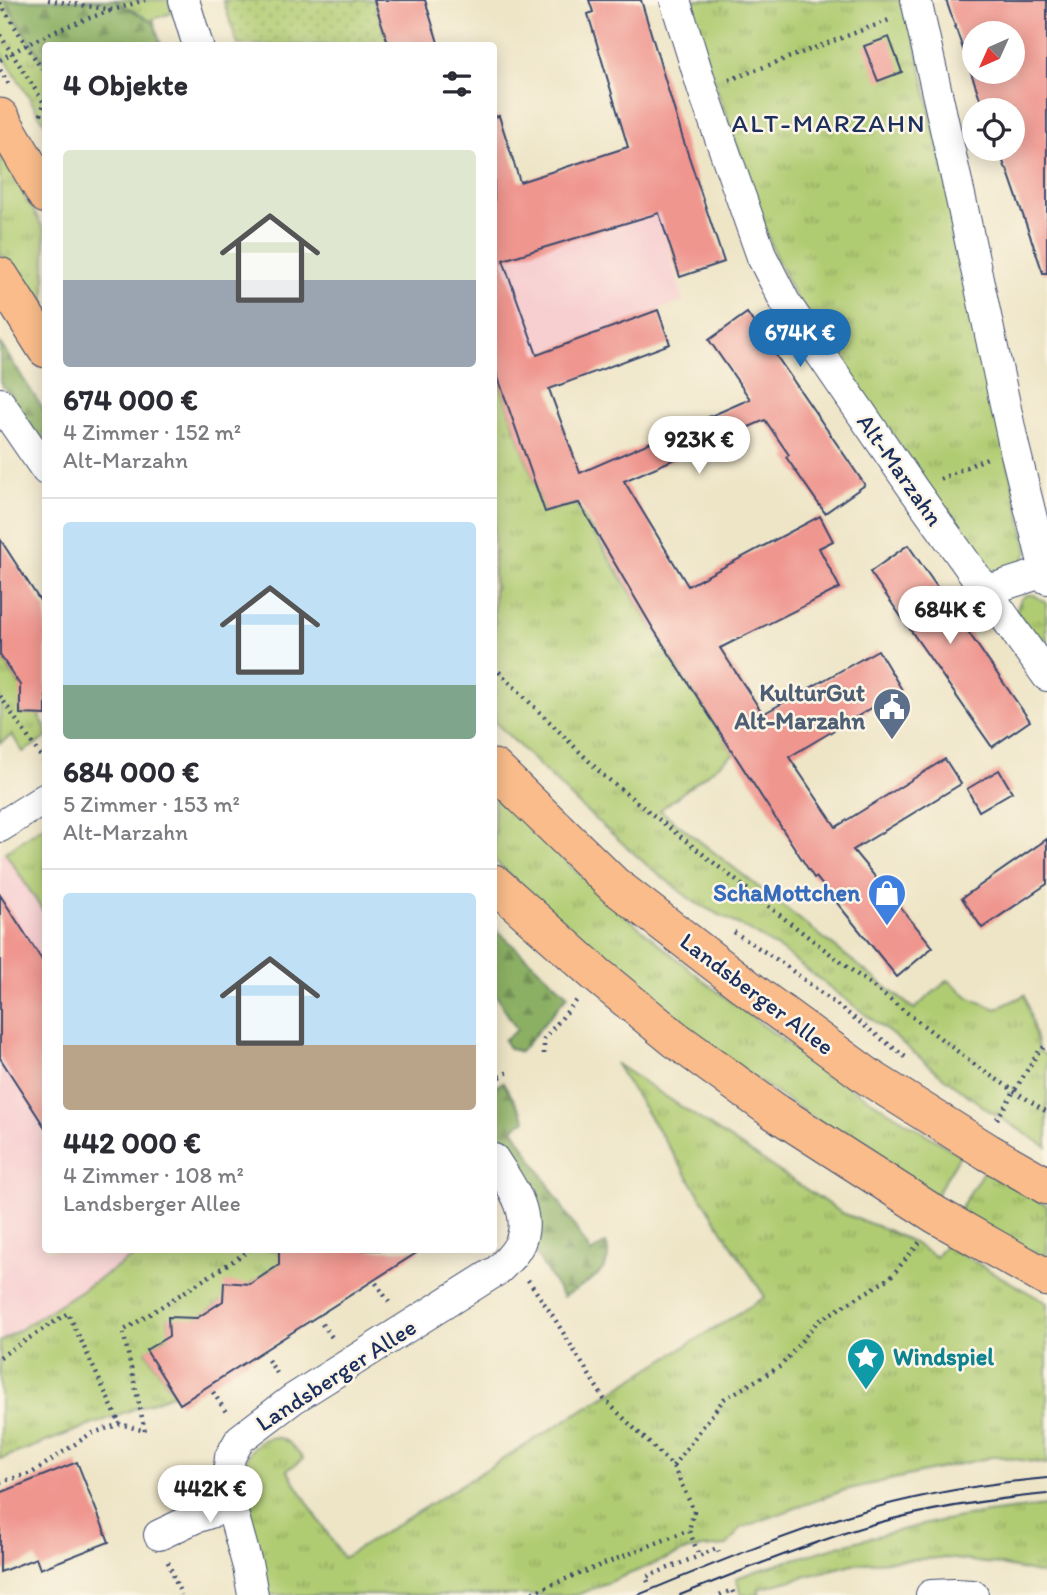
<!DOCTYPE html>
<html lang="de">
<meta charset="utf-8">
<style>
:root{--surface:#fff;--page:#f7f7f7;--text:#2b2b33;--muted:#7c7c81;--line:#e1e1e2;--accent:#1f6fb2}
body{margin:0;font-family:Itim,sans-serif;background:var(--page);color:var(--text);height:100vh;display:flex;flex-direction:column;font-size:26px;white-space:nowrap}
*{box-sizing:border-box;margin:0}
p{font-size:23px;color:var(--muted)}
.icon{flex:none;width:38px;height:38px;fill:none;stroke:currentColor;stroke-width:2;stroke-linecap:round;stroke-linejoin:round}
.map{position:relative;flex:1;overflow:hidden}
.sheet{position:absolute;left:42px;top:42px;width:455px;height:1211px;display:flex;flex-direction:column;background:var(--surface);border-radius:7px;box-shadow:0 4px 18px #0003}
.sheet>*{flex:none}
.needle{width:46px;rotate:225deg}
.controls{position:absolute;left:962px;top:21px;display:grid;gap:14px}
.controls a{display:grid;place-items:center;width:63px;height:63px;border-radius:50%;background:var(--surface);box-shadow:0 4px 18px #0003;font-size:35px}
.price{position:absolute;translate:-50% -60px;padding:0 16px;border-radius:24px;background:#fff;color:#222;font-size:23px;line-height:46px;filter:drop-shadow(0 2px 4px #0008)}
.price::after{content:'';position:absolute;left:50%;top:42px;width:21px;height:16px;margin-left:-10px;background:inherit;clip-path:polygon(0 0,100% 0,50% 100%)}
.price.selected{background:var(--accent);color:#fff}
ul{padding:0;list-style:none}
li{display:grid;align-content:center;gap:14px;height:371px;padding:0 21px}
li+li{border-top:2px solid var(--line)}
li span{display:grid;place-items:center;height:217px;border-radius:7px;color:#555}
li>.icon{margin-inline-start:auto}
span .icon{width:126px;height:126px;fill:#fffc;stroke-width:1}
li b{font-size:30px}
h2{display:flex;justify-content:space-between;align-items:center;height:84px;padding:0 21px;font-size:30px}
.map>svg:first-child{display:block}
</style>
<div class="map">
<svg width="1047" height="1595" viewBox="0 0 1047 1595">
<defs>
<pattern id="grass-tufts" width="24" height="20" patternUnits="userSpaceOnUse" patternTransform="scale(1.75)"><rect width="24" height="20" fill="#b0cc72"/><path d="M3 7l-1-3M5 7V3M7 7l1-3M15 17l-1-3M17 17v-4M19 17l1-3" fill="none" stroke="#8ea661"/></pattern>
<pattern id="forest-firs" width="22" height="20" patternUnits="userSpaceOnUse" patternTransform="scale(1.75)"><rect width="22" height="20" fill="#8cb064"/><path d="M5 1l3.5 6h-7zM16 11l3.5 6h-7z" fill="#729056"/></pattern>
<pattern id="garden-dots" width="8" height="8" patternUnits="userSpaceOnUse" patternTransform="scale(1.75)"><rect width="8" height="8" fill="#b0cc72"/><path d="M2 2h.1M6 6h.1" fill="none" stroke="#8ea661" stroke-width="1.8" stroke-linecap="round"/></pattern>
</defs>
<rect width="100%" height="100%" fill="#fcf5e5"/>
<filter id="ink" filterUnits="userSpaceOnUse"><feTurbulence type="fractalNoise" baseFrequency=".0143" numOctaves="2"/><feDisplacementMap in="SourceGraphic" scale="14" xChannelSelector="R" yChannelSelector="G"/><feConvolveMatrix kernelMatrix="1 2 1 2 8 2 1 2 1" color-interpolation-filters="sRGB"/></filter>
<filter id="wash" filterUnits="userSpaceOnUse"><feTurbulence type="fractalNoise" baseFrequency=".00686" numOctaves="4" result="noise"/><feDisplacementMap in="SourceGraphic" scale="28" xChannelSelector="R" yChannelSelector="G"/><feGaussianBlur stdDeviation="1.57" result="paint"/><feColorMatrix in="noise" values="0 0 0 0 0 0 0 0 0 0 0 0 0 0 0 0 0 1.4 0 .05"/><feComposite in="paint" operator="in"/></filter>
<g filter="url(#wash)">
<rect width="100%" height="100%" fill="#eee5c7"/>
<!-- built -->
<g fill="#f7cfd1">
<path d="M647,167L683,301L494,370V216Z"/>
<path d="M5,852L45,914L46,1250H144L0,1342V855Z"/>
</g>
<!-- grass -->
<g fill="url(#grass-tufts)" stroke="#667e68" stroke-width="2">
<path d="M0,0H169L172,13L153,19L161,45L46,46L45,124L0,50Z"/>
<path d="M688,0H906L1028,551C1020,568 1003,575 985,568L795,297L774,253L713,78Z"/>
<path d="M0,152L45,231V325L0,253Z"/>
<path d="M494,370H495L545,512L575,503L654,630L734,753L660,810L914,1009L948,980L970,998L996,1009L1025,995L1039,1051L1047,1056V1147L988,1110L942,1076L895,1037L781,950L747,929L694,902L647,865L576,802L494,721Z"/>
<path d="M1027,595H1034L1046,603L1047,659L1016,611L1021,599Z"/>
<path d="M0,658H2L29,700L28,705L20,704V714L37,713L45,726L46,738L23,752L12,735L0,743Z"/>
<path d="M494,793L608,901L706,983L830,1075L960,1155L934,1198L751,1076L592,953L494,860Z"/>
<path d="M45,825V914L5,852Z"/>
<path d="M615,1063L842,1213L887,1230L908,1240L936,1257L945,1245L1047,1303V1464L996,1456L845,1490L741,1528L727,1546L691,1549L577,1595H267L268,1585C262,1566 257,1547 252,1528C249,1520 246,1511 244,1502C241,1481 242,1443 269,1438C285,1435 295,1448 303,1459L287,1470L343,1558L765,1297Z"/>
<path d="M984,1170L1047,1206V1262L958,1212Z"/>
<path d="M144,1250H279L281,1264L179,1330L168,1318L170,1335L146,1351L174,1394L0,1459V1342Z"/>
<path d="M1047,1506V1575L1001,1565L946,1558L899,1560L853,1564L758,1589L760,1595H742L736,1578C802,1555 871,1536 940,1521C975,1513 1011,1510 1047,1506Z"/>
</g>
<!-- forest -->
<g fill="url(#forest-firs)" stroke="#547061" stroke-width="2">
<path d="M4,0H114L154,23L160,42L155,46H46L45,65Z"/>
<path d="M0,343L45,412V448L0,382Z"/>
<path d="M494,928L568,995L520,1052L509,1048L504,1040L517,1030L494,992Z"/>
<path d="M503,1082L526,1120L513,1128L591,1253L606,1243C617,1273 583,1284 563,1297L533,1250L527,1186L494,1133V1088Z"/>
</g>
<!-- garden -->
<path fill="url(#garden-dots)" stroke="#667e68" stroke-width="2" d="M223,0H374L389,45H238Z"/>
<g id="blocks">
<!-- building -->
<g fill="#ef968f" fill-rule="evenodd">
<path d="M374,0H425L439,46H389Z"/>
<path d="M589,0H641L683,139L724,262L680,277L659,213L503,260L537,355L658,310L670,344L549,389L580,473L750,399L709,340L747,313L865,485L825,513L786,457L789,455L765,420L624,481L688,586L820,516L833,541L819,548L840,588L720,648L763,714L878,650L902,690L789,757L836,827L945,759L961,784L853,850L933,947L897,977L816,877L814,878L654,630L579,503L561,507L545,512L494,366V117L499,116L520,182L628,147L588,14L593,12Z"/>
<path d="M946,0H1047V273H1043L1007,169H1006L998,149H1013V110H984ZM975,33H1013V72H975Z"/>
<path d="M889,37L902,72L878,81L864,46Z"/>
<path d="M0,539L46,610V715L20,714V685L0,655Z"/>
<path d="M908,545L1030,721L992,747L870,572Z"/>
<path d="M999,770L1012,792L979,811L967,789Z"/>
<path d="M1047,839V884L982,928L962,898Z"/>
<path d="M0,895L46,966V1129L0,1058Z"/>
<path d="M279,1250H421L180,1404L146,1350L169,1336L168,1317L197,1318L223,1301L224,1282L250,1284L279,1265Z"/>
<path d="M77,1462L109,1542L40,1569L36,1558L0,1572V1493Z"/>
</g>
</g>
</g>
<g filter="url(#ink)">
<use href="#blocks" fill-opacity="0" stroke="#3b4a6e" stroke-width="2"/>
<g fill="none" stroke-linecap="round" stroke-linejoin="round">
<defs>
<g id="minor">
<path d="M184,0L198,46"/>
<path d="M675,0L703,90L762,257L785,302L914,490L1047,676"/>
<path d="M916,0L962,204L1014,446L1047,579"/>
<path d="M0,403L46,470"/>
<path d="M985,591L1045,572"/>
<path d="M0,827L46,798"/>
<path d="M159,1535L195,1518L231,1506"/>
<path d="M253,1595L248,1567L231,1506L228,1476L230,1457L240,1439L293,1399L498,1270C507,1261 517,1252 521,1240C532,1210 508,1182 494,1159"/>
<path d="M931,1595L954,1594L973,1595"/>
</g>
<g id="major">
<path d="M0,117L46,195"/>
<path d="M0,276L46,349"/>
<path d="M494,768L614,885L762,999L870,1078L988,1152L1047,1186"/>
<path d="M494,883L597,975L675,1039L774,1111L936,1215L1047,1278"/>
</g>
</defs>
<!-- minor casing -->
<use href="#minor" stroke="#3b4a6e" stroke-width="32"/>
<!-- major casing -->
<use href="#major" stroke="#3b4a6e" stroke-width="39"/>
<!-- path -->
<g stroke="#3b4a6e" stroke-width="4.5" stroke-dasharray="2 5" stroke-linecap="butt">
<path d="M48,0L113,10L145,0"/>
<path d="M0,3L46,76"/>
<path d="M0,35L44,103L40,119"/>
<path d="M0,60C35,38 73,23 113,10"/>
<path d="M0,70L10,86"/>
<path d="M729,80L892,19"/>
<path d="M940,479L987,458"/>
<path d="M494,667L604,776L781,916L979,1068L1047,1112"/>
<path d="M0,696L46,764"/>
<path d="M734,932L782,963L908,1059"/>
<path d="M544,1054V1039L577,1000"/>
<path d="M494,1081L511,1070"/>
<path d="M997,1119L1039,1051L1047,1045"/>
<path d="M528,1280L551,1313L604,1399L673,1466L694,1511L689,1530L699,1556L717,1548L719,1553"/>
<path d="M376,1283L391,1305"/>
<path d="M322,1324L334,1340"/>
<path d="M0,1357L68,1313L120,1424"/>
<path d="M268,1360L277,1373"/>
<path d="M213,1392L226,1412"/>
<path d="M673,1466L724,1399L781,1366L817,1322L890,1278L920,1242"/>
<path d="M0,1482L32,1473L90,1434L120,1424L145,1431L123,1331L250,1250"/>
<path d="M168,1562L181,1595"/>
<path d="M648,1582L646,1577L699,1556"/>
<path d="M526,1595L689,1530"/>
<path d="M720,1595L732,1590L734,1595"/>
</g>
<!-- minor -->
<use href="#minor" stroke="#fff" stroke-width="30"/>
<!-- major -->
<use href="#major" stroke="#f9bc8a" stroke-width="37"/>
<!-- tram -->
<g stroke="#1b2f5e" stroke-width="2">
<path d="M638,1595C709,1566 780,1536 853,1514C916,1495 981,1484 1047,1478"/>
<path d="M680,1595C739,1572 797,1548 857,1529C918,1510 983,1500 1047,1494"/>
</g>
</g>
</g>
<!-- icons -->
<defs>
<symbol id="civic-pin" viewBox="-11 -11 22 30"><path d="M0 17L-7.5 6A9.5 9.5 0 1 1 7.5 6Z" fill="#5c6f8a" stroke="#fcf5e5"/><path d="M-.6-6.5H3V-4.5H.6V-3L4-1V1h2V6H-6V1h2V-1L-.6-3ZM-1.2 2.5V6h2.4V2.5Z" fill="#fff"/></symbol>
<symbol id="shop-pin" viewBox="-11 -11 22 30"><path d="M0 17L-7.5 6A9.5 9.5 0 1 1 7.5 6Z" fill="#3f7fe0" stroke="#fcf5e5"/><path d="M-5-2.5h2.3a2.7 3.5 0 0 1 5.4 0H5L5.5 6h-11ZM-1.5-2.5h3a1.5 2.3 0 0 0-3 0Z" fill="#fff"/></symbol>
<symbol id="sight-pin" viewBox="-11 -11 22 30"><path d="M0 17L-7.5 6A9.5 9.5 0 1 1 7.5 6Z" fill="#0f9aa8" stroke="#fcf5e5"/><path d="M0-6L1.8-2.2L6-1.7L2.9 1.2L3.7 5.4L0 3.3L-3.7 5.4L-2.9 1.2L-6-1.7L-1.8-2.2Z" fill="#fff"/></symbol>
</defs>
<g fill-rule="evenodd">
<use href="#civic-pin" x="870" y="685" width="44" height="60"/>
<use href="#shop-pin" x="865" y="871" width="44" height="60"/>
<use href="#sight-pin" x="844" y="1335" width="44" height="60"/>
</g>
<g text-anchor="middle" stroke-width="5" stroke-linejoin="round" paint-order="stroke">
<!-- street labels -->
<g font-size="24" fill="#1b2f5e" stroke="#fcf5e5">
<text transform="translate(900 470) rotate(55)" y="8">Alt-Marzahn</text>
<text transform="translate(757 994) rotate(37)" y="8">Landsberger Allee</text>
<text transform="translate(336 1375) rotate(-33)" y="8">Landsberger Allee</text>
</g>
<!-- service labels -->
<g font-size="24" font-weight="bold" fill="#4e5e75" stroke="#fcf5e5" text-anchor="end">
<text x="865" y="701">KulturGut<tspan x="865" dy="28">Alt-Marzahn</tspan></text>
</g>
<!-- shop labels -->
<g font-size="24" font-weight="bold" fill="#366cbe" stroke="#fcf5e5" text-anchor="end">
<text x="860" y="901">SchaMottchen</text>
</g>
<!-- culture labels -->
<g font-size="24" font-weight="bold" fill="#0d838f" stroke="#fcf5e5" text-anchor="start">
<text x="893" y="1365">Windspiel</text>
</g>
<!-- neighbourhood labels -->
<g font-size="26" letter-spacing="2" fill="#1b2f5e" stroke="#fcf5e5">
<text x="829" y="132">ALT-MARZAHN</text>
</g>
</g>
</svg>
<div class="controls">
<a><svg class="needle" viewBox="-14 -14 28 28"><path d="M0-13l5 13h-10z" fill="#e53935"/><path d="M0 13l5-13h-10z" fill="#7c7c81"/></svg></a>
<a><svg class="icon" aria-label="locate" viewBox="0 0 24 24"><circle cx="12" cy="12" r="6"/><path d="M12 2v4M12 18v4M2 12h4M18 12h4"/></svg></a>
</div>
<b class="price selected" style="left:800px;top:369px">674K €</b>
<b class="price" style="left:699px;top:476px">923K €</b>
<b class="price" style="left:950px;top:646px">684K €</b>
<b class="price" style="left:210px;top:1525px">442K €</b>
<section class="sheet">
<h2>4 Objekte<svg class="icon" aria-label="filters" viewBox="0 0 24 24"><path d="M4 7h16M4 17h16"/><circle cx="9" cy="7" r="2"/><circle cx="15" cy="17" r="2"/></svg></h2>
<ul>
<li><span style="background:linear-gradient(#dfe7d0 60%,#9aa5b1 0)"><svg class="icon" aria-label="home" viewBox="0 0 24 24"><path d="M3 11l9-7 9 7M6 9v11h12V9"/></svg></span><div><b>674 000 €</b><p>4 Zimmer · 152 m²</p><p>Alt-Marzahn</p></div></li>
<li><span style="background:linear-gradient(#bfe0f5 75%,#7fa58c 0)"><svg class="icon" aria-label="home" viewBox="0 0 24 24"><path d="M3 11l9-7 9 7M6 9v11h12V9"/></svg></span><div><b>684 000 €</b><p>5 Zimmer · 153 m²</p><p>Alt-Marzahn</p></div></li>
<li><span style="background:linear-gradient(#bfe0f5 70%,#b9a48a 0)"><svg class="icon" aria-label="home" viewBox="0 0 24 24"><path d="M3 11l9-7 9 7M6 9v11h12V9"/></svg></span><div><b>442 000 €</b><p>4 Zimmer · 108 m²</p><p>Landsberger Allee</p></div></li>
</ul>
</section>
</div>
